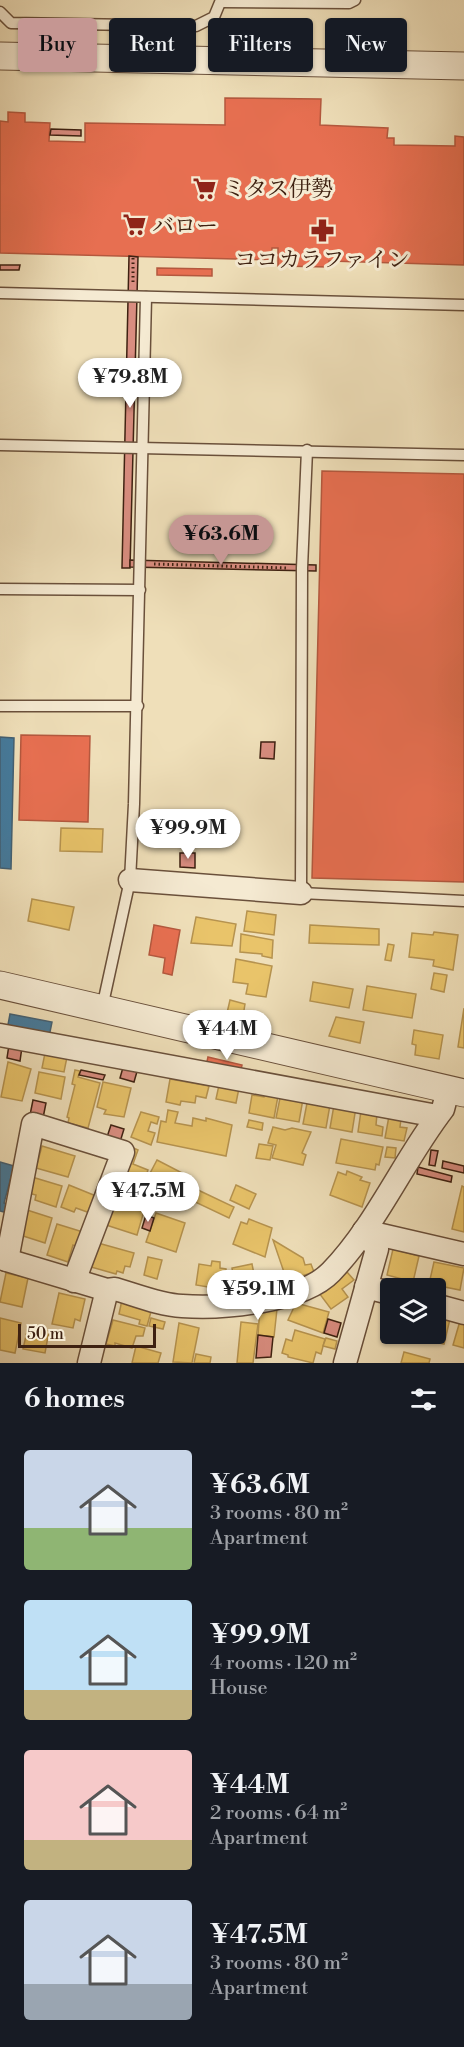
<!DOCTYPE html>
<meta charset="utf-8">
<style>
:root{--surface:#171b24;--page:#242831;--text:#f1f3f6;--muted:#9ea1a6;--accent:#c59692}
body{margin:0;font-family:"Libre Bodoni","Noto Serif JP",serif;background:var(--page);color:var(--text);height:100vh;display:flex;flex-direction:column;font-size:22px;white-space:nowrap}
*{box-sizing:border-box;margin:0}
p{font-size:20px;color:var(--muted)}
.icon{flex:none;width:33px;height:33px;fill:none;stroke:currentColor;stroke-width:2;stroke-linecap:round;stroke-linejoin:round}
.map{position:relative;height:1363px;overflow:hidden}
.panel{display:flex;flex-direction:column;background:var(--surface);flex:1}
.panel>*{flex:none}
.guide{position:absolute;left:18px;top:18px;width:429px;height:54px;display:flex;gap:12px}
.buttons{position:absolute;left:380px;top:1278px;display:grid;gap:12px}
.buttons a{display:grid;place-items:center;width:66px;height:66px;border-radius:6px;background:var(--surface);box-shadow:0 2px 4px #0004;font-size:30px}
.scale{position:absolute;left:18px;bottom:15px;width:138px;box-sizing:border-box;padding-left:6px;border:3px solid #3e2111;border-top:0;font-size:16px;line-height:21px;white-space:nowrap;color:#3e2111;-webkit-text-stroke:4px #f5ead2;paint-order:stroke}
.price{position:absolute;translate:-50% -51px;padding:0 14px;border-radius:21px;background:#fff;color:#222;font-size:20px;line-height:39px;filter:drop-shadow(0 2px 3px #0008)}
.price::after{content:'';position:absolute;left:50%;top:36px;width:18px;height:14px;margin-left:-9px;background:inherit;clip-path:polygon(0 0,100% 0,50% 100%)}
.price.active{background:var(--accent);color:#111}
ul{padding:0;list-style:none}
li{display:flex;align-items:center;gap:18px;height:150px;padding:0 24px}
li span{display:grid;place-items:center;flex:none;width:168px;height:120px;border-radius:6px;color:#555}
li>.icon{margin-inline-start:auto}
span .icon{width:72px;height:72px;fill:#fffc;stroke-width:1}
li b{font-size:26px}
h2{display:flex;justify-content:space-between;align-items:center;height:72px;padding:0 24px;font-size:26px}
.chip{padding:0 21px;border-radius:6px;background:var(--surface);box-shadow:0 2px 4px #0004;font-size:21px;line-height:54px}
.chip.active{background:var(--accent);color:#111}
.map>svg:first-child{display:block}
</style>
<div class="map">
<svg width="464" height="1363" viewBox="0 0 464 1363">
<rect width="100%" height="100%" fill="#efdfb9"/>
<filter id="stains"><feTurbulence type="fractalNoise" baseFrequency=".00333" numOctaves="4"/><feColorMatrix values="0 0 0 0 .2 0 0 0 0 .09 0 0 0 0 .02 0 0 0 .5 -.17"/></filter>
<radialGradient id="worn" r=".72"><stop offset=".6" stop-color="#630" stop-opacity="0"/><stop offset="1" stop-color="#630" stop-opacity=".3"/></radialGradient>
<!-- homes -->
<g fill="#e9c46a" stroke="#b6934f" stroke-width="1.5">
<path d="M61,828L103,829L102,852L60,851Z"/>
<path d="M32,899L74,907L69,930L28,921Z"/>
<path d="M247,911L276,915L274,935L244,931Z"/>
<path d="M196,917L236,924L232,946L191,943Z"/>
<path d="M310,925L379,929V945L309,943Z"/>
<path d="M434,932L458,935L453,970L433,966L434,960L409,957L412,933L433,935Z"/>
<path d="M241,934L273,940L272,958L262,956V954L240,952Z"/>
<path d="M388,944L394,945L391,961L385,960Z"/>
<path d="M236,959L272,966L266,997L246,994L248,984L233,982Z"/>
<path d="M434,973L447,975L444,992L431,989Z"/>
<path d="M313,982L353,989L349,1008L310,1001Z"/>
<path d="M367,986L416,994L412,1018L363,1010Z"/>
<path d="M230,1000L245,1004L243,1016L227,1013Z"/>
<path d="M464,1008V1048L458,1047Z"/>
<path d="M336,1017L364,1022L360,1043L329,1036Z"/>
<path d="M414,1030L443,1035L439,1059L415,1055L416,1045L412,1044Z"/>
<path d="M45,1053L67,1057L64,1072L42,1068Z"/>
<path d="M8,1062L31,1069L22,1101L1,1097Z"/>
<path d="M75,1070L80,1071L78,1077L100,1083L88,1128L68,1123L69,1118L67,1117L75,1085L72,1084Z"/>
<path d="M39,1072L65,1077L61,1099L35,1093Z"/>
<path d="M170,1079L209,1086L206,1098L196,1096L195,1103L181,1101L180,1105L166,1102Z"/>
<path d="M103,1082L131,1088L124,1117L104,1114L106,1110L97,1107Z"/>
<path d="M219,1085L239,1088L236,1103L216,1099Z"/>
<path d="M265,1093L278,1096L274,1118L249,1113L252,1095L264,1097Z"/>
<path d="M280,1098L303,1099L299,1122L276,1118Z"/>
<path d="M307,1103L330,1105L326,1128L303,1124Z"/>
<path d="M334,1105L356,1107L352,1132L330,1128Z"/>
<path d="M168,1110L178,1112L175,1123L192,1126L193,1118L206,1121V1118L232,1125L226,1156L157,1142L161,1121L166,1122Z"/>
<path d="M361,1111L377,1114L376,1125L383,1127L382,1136L358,1132Z"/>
<path d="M141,1112L159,1117L157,1124L151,1122L148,1131L155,1133L151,1145L131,1137Z"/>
<path d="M389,1116L401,1119L400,1127L407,1128L404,1141L385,1138Z"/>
<path d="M249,1120L263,1123L262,1130L247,1127Z"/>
<path d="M273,1127L285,1130L292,1128L311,1132L302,1153L306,1155L303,1165L272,1158L276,1145L268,1143Z"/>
<path d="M341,1139L383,1147L379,1165L376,1164L375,1170L336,1163Z"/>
<path d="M259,1144L273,1146L270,1160L256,1158Z"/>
<path d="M42,1146L75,1156L68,1177L36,1168Z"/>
<path d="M131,1147L138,1150L133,1164L148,1170L139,1196L117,1189Z"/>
<path d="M387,1147L396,1148L395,1158L385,1157Z"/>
<path d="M157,1160L190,1177L182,1192L178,1190L175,1196L146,1181Z"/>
<path d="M347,1171L362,1177L360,1180L370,1183L362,1207L330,1195L338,1172L346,1175Z"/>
<path d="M32,1177L62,1186L56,1207L35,1200L36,1195L28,1193Z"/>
<path d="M69,1185L96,1196L90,1213L76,1208L74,1212L61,1207Z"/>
<path d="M236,1185L256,1194L249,1209L230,1200Z"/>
<path d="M462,1186L464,1187V1232L452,1229Z"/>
<path d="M198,1190L234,1207L229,1218L193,1201Z"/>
<path d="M113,1202L132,1204L131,1207L144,1211L137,1235L106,1225Z"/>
<path d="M27,1210L52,1218L45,1243L20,1235Z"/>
<path d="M156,1213L185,1223L176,1252L146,1242Z"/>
<path d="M249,1219L272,1228L265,1257L233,1244L241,1222L247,1224Z"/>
<path d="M57,1224L83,1232L77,1247L73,1245L68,1262L47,1255Z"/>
<path d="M273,1240L303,1258L305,1265L311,1264L314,1272L287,1281Z"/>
<path d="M98,1243L134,1253L130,1267L125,1266L123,1273L117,1271L116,1274L91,1267Z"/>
<path d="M393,1249L419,1256L413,1282L387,1275Z"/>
<path d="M148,1257L162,1260L157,1279L144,1275Z"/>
<path d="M212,1261L220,1262V1268L226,1269V1290L196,1285L199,1264L211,1266Z"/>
<path d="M434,1262L464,1268L460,1290L429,1284Z"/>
<path d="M252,1264L256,1284L235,1288L232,1268Z"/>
<path d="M271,1271L275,1287L261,1291L257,1275Z"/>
<path d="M347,1272L354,1280L342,1289L348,1297L331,1309L319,1293Z"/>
<path d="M6,1273L28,1278L22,1307L0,1302Z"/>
<path d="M59,1293L85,1299L80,1321L75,1319L73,1328L52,1324Z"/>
<path d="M122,1300L152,1308L147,1326L139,1324L140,1320L119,1314Z"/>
<path d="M296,1303L329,1312L323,1333L288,1320Z"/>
<path d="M386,1304L390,1305V1327L381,1325Z"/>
<path d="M260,1307L277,1309L274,1337L258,1335Z"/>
<path d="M435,1315L450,1319L444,1344L418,1338L420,1334H435Z"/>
<path d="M0,1318L21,1323L15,1353L0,1350Z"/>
<path d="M151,1318L165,1322L163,1329L149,1326Z"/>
<path d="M113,1320L145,1328L143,1336H136L132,1348L115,1343V1346L106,1344Z"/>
<path d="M460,1321L464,1322V1348L453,1345Z"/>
<path d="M241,1322L258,1324L253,1363H237Z"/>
<path d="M179,1323L199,1328L192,1363L173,1362Z"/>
<path d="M28,1327L49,1331L45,1353L23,1349Z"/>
<path d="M295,1330L325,1339L321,1354L316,1352L313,1363L288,1357V1355L282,1353L286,1339L292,1341Z"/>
<path d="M326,1338L337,1341L335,1349L323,1346Z"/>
<path d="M136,1346L161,1353L158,1363H132Z"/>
<path d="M404,1352L430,1359L429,1363H401Z"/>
<path d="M196,1354L211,1357L210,1363H194Z"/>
</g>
<!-- shops -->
<g fill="#e76f51" stroke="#b4583e" stroke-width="1.5">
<path d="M225,98L321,99L320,125L388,128L387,138H394V145L455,146V136L464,137V265L329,261V267L278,266V248H272L271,260L0,253V121L8,122V112L25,113V122L50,123L49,141L85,142V123L225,125Z"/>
<path d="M157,268L212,269V276L157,275Z"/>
<path d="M322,471L464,474V882L312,878Z"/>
<path d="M21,735L90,736L88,822L19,820Z"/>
<path d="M154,925L180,930L172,975L163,973L165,958L149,955Z"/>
<path d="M208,1057L242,1065L240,1074L206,1066Z"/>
</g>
<!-- public -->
<g fill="#457b9d" stroke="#436073" stroke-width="1.5">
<path d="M240,23L290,24V29L240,27Z"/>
<path d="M0,737L14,738L11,869L0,868Z"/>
<path d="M10,1014L52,1022L49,1037L7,1030Z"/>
<path d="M0,1162L14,1166L4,1203L10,1205L8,1213L0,1211Z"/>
</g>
<!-- building -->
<g fill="#d98d80" stroke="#3e2111" stroke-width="1.5">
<path d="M51,129L81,130V136L50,135Z"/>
<path d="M129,256L138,257L130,568H122Z"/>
<path d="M0,265H20L19,270H0Z"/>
<path d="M130,560L316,565V571L130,567Z"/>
<path d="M261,742H275L274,759L260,758Z"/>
<path d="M180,853H195V868L180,867Z"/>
<path d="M9,1045L22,1047L20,1061L7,1058Z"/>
<path d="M124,1064L138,1068L134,1082L120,1078Z"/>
<path d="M81,1070L105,1075L103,1080L79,1075Z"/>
<path d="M33,1100L46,1103L43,1118L30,1115Z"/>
<path d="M111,1125L124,1129L120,1142L107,1137Z"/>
<path d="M431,1150L438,1151L435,1166L429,1165Z"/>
<path d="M443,1161L464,1166V1173L442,1168Z"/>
<path d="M418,1167L452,1176L451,1182L417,1174Z"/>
<path d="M146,1215L154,1218L150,1231L142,1228Z"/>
<path d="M328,1319L341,1323L337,1337L324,1333Z"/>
<path d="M258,1335L273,1337L271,1357L256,1358Z"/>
</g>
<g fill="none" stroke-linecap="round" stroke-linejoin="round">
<defs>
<g id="service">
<path d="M222,2L349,3L355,0"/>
<path d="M0,12L11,23L196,26L214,17L221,0"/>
<path d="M0,293L464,305"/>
<path d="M0,445L464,455"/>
<path d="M307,450L302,568L301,893L464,901"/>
<path d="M0,589L140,590"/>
<path d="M0,706H138"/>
<path d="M102,1008L130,880L134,804L146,297"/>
</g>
<g id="minor">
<path d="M130,880L301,893"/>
<path d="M0,1035L437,1116"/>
<path d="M364,1231L464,1254"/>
<path d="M0,1258L107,1290L115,1289C136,1295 160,1305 182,1306C222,1309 302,1302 331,1272C377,1224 403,1161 443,1109L448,1090"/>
<path d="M7,1260L33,1124L123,1152L74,1281"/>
<path d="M366,1287L390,1293"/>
<path d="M435,1305L464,1313"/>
<path d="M89,1363L107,1290"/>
<path d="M345,1363L377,1249L364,1231"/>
</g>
<g id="tertiary">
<path d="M0,56L464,66"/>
<path d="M0,985L464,1093"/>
</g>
</defs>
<!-- service casing -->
<use href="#service" stroke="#6a503b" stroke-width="13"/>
<!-- minor casing -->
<use href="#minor" stroke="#6a503b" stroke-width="25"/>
<!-- tertiary casing -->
<use href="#tertiary" stroke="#6a503b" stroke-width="29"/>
<!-- path -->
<g stroke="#3e2111" stroke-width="3" stroke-dasharray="1.5 3" stroke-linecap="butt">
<path d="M133,282V256"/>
<path d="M154,564L288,568"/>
</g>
<!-- service -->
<use href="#service" stroke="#f5ead2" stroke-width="10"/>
<!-- minor -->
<use href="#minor" stroke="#f5ead2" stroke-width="22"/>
<!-- tertiary -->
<use href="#tertiary" stroke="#f5ead2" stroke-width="27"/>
</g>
<!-- icons -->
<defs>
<symbol id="supermarket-bare" viewBox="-9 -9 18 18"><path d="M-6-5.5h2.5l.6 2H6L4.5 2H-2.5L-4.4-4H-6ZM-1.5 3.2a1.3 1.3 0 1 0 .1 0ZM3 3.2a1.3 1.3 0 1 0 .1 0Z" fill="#8f2418" stroke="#f5ead2" stroke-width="2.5" paint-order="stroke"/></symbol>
<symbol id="pharmacy-bare" viewBox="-9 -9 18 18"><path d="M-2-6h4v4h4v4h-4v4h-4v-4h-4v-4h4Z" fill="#8f2418" stroke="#f5ead2" stroke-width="2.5" paint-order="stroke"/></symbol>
</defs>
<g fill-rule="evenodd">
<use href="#supermarket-bare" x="188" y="172" width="33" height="33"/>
<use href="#supermarket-bare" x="118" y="208" width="33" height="33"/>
<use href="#pharmacy-bare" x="306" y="214" width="33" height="33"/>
</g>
<g text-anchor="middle" stroke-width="6" stroke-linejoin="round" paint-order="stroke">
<!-- poi labels -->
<g font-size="22" fill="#3e2111" stroke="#f5ead2" text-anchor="start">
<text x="223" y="196">ミタス伊勢</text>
<text x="152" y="233">バロー</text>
<text x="322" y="267" text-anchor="middle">ココカラファイン</text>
</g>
</g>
<rect width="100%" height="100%" filter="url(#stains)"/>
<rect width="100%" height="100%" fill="url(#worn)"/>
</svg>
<div class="buttons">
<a><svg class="icon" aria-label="layers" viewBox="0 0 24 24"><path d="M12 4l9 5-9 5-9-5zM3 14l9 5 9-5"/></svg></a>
</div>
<div class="scale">50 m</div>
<b class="price" style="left:130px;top:409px">¥79.8M</b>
<b class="price active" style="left:221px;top:566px">¥63.6M</b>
<b class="price" style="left:188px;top:860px">¥99.9M</b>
<b class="price" style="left:227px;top:1061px">¥44M</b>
<b class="price" style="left:148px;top:1223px">¥47.5M</b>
<b class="price" style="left:258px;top:1321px">¥59.1M</b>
<div class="guide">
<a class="chip active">Buy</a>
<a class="chip">Rent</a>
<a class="chip">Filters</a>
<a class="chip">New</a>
</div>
</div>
<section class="panel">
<h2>6 homes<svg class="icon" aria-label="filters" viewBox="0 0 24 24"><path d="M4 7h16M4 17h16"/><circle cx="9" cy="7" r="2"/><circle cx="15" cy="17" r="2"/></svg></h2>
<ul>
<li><span style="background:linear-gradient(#c9d6e8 65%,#8fb573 0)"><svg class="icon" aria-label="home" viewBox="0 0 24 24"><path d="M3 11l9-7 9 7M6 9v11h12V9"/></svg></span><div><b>¥63.6M</b><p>3 rooms · 80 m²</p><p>Apartment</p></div></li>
<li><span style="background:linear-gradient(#bfe0f5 75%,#c2b280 0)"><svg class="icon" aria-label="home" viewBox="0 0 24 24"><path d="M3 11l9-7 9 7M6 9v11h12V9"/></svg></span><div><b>¥99.9M</b><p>4 rooms · 120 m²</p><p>House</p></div></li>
<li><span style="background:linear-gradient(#f6c9c9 75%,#c2b280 0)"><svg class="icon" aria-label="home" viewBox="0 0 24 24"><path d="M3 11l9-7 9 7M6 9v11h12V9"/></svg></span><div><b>¥44M</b><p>2 rooms · 64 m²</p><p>Apartment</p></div></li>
<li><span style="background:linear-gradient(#c9d6e8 70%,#9aa5b1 0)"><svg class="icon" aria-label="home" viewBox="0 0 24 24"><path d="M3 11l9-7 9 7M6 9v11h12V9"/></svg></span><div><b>¥47.5M</b><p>3 rooms · 80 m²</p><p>Apartment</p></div></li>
</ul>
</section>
